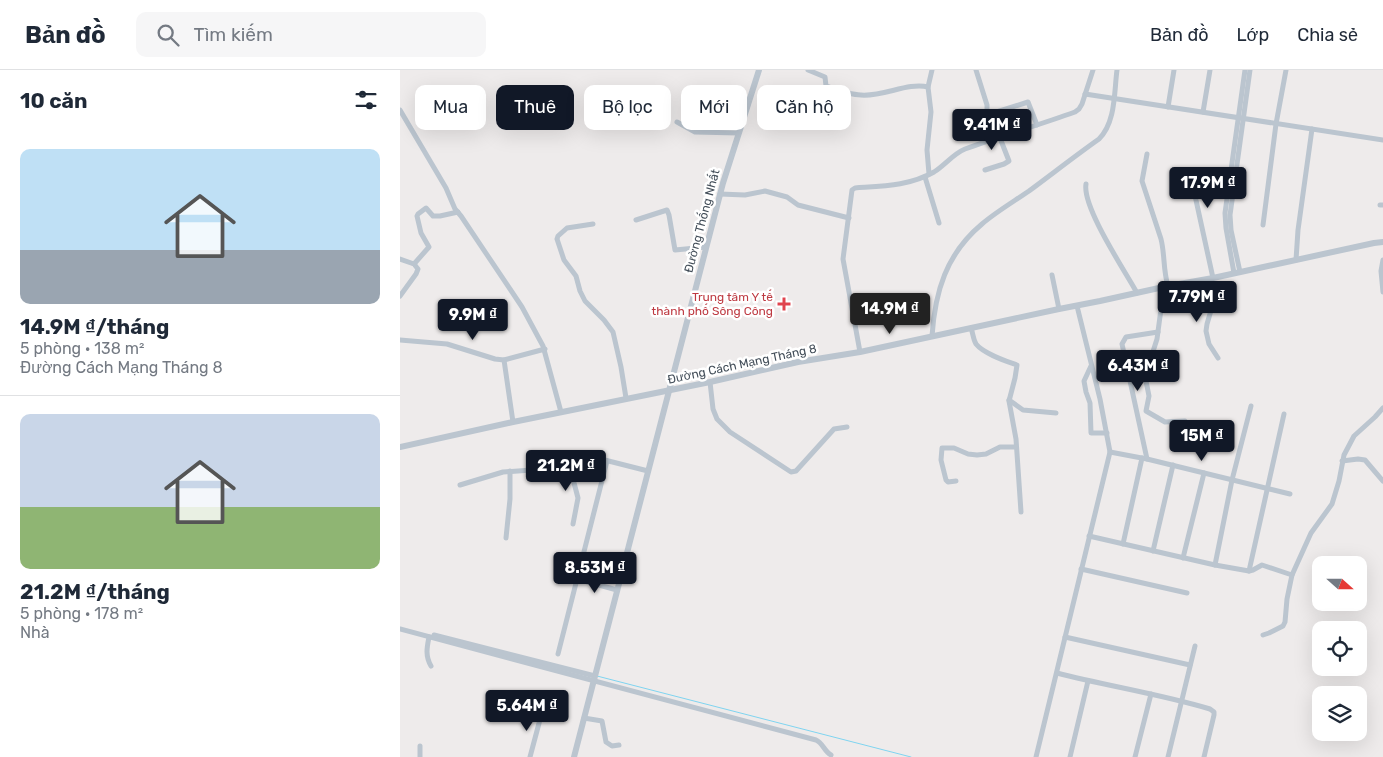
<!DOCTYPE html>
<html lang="vi">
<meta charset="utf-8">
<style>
:root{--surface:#fff;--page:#f6f6f7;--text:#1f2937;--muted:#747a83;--line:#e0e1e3;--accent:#111827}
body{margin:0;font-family:Rubik,sans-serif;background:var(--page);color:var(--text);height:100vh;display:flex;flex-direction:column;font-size:19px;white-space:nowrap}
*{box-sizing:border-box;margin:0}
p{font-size:16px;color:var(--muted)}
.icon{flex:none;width:28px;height:28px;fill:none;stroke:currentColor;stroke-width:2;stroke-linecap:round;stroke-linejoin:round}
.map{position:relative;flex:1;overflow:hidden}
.drawer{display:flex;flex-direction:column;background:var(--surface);width:400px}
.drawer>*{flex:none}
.banner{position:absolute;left:15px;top:15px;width:475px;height:45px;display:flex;gap:10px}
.needle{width:32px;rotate:111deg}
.buttons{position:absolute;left:912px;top:486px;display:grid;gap:10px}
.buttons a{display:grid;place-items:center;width:55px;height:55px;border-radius:10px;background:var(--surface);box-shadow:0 5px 20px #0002;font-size:25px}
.price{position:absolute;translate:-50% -42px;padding:0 11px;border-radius:5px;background:var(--accent);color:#fff;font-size:16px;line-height:32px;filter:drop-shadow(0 1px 2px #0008)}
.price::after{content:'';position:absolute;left:50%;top:30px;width:15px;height:11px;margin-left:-8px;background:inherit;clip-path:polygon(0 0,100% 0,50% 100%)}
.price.current{background:#222;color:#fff}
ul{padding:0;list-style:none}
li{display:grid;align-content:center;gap:10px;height:265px;padding:0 20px}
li+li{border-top:1px solid var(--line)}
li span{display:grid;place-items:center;height:155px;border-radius:10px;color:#555}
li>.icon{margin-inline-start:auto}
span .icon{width:90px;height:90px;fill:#fffc;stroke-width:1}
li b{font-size:21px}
h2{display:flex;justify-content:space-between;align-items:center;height:60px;padding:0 20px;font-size:21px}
.tag{padding:0 18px;border-radius:10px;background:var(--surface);box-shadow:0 5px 20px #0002;font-size:18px;line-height:45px}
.tag.current{background:var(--accent);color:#fff}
header{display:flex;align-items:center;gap:30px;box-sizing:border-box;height:70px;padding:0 25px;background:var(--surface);border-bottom:1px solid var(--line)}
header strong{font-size:24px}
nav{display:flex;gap:28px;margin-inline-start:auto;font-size:18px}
.search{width:350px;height:45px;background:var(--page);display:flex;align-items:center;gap:12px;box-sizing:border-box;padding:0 18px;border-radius:10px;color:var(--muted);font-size:19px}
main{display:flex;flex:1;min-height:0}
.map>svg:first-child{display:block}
</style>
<header>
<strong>Bản đồ</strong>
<div class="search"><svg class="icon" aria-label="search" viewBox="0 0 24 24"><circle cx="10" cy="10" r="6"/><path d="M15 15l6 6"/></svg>Tìm kiếm</div>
<nav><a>Bản đồ</a><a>Lớp</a><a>Chia sẻ</a></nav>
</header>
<main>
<section class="drawer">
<h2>10 căn<svg class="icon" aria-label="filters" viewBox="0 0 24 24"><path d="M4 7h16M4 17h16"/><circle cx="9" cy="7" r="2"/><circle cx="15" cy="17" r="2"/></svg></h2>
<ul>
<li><span style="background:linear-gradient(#bfe0f5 65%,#9aa5b1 0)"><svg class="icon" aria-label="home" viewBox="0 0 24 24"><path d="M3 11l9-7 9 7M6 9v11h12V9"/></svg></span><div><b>14.9M ₫/tháng</b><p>5 phòng · 138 m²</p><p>Đường Cách Mạng Tháng 8</p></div></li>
<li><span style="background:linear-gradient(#c9d6e8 60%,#8fb573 0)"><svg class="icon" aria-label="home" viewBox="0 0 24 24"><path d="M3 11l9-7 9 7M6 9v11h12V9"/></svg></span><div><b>21.2M ₫/tháng</b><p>5 phòng · 178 m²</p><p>Nhà</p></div></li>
</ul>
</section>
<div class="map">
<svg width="983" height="687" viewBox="0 0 983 687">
<rect width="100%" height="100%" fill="#eeebeb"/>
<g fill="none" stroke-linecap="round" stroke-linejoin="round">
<!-- stream -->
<path stroke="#7fd4f0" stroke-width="1" d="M197,606L511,687"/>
<!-- minor -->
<g stroke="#bbc5cf" stroke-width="5">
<path d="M408,0L425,7L426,16C437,20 450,25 461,25C483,27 508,12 528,17"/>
<path d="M576,0L587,35V56L590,71"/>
<path d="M685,24L983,70"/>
<path d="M768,37L774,0"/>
<path d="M0,40L46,118L55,139L61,146L122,237L143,276L161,342"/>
<path d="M803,42L810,0"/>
<path d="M587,45L628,32L637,55"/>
<path d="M277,52L295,62L339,63"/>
<path d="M747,84L742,111L761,169C765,185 763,200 768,216"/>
<path d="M585,100L604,94L609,91L600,68"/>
<path d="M529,104L527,80L531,42L528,17L532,0"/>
<path d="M525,107L539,153"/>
<path d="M775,110L787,106H790L794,121L813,208"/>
<path d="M686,114C682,137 725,201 737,223"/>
<path d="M320,124L345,125L365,121L387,127L398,135L449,148"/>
<path d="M980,135H983"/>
<path d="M236,150L267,140L269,145L275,180L306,177"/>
<path d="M193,154L167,158L158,166L157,169L164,190L176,206L180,221L185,231L204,250L213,262L221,297L226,328"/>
<path d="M863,155L876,54L886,0"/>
<path d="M0,189L14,194L18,199L16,204L0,226"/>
<path d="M896,190L898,160L912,59"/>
<path d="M983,190L981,201L983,222"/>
<path d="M14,194L29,177L21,163L17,146L18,144L26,138L33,146H40L58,142"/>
<path d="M840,202L831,160L830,145L850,0"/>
<path d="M834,203L826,158L825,143L845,0"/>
<path d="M652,205L659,239"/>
<path d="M810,209L812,237L807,254L806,261L809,274L818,288"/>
<path d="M761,218V239L757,269L749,294L746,311L749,326L746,341L765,352L785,351L788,355L790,373L801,379"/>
<path d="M571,258C573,263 573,269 576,274C584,284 606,291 617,295L615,308L609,331L616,369L621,442"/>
<path d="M532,266C535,222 546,184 582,154C596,142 613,132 629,121C652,104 675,86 699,69C716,52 714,22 717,0"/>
<path d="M0,270L47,274L95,289L104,290L145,279"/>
<path d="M460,282L443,189L452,120L455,118C483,116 509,116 534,102C545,95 553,84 565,79C601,66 639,55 675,42L679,39L682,34L693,0"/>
<path d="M104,290L113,352"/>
<path d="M691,296L684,311L686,322L690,333L691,363H707"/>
<path d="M310,312L313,339L317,349L330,362L391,402L396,401L434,359L447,357"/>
<path d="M609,330L623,340L656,343"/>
<path d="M710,382L747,389L890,424"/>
<path d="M747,389L722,274L726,267L758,262"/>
<path d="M168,390L178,428L173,454"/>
<path d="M942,391L958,389L965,390L983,411"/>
<path d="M556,411L548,412L546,410L541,390L542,378H554L568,384L577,385L586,384L600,377H616"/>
<path d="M60,415L103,402L145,399L185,385L248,401"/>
<path d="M689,466L815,495L849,501L853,500L862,495L892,505"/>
<path d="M106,468L110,429V401"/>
<path d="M723,474L742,388"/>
<path d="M753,481L773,395"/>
<path d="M783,488L804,403"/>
<path d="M815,495L832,410L851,336"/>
<path d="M681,499L787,523"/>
<path d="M849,501L884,344"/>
<path d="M177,509L217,520"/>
<path d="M0,559L416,670C423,673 424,681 431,685"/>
<path d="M34,565L195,606"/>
<path d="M863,565L869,563L883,556L885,552L887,529L892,505L911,463L932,434L939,411L944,385L954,366L975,347L983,338"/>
<path d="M29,567C27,577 25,586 31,596"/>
<path d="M665,567L790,595"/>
<path d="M158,584L207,391"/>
<path d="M657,603C707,616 760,624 810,639L814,642V645L804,687"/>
<path d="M184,648L202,651L206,672L212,676L219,675"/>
<path d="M20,676V687"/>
<path d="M130,687L142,642"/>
<path d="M636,687L710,382L700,329L677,236"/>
<path d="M670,687L688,611"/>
<path d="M735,687L751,624"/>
<path d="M768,687L795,576"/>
</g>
<!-- tertiary -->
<g stroke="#bbc5cf" stroke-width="6">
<path d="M0,377L113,352L310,312L398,292L460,282L659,239L700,231L768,216L813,208L974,173L983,172"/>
<path d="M174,687L323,113L359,0"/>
</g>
</g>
<!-- markers -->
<path fill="#e0444e" stroke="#fff" stroke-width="2" d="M381.5 226.5h5v5h5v5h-5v5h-5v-5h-5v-5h5z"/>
<g text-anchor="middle" stroke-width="5" stroke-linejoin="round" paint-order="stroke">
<!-- street labels -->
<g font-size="12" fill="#434e59" stroke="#fff">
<text transform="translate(302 151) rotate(-75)" y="4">Đường Thống Nhất</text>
<text transform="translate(342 294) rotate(-12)" y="4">Đường Cách Mạng Tháng 8</text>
</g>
<!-- health labels -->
<g font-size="12" fill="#be3a42" stroke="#fff" text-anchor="end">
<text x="373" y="231">Trung tâm Y tế<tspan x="373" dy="14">thành phố Sông Công</tspan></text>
</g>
</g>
</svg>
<div class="buttons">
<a><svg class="needle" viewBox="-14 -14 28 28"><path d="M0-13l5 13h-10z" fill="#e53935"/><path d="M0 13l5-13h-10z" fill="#747a83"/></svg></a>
<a><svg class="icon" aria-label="locate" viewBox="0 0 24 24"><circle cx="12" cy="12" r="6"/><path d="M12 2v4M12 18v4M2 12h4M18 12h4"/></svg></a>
<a><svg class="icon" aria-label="layers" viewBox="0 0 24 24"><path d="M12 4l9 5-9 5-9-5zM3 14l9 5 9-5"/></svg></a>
</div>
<b class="price" style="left:592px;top:81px">9.41M ₫</b>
<b class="price" style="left:808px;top:139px">17.9M ₫</b>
<b class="price" style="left:797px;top:253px">7.79M ₫</b>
<b class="price current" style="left:490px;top:265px">14.9M ₫</b>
<b class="price" style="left:73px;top:271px">9.9M ₫</b>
<b class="price" style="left:738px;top:322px">6.43M ₫</b>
<b class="price" style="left:802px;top:392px">15M ₫</b>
<b class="price" style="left:166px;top:422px">21.2M ₫</b>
<b class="price" style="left:195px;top:524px">8.53M ₫</b>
<b class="price" style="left:127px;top:662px">5.64M ₫</b>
<div class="banner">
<a class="tag">Mua</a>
<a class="tag current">Thuê</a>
<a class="tag">Bộ lọc</a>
<a class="tag">Mới</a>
<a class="tag">Căn hộ</a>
</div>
</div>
</main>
